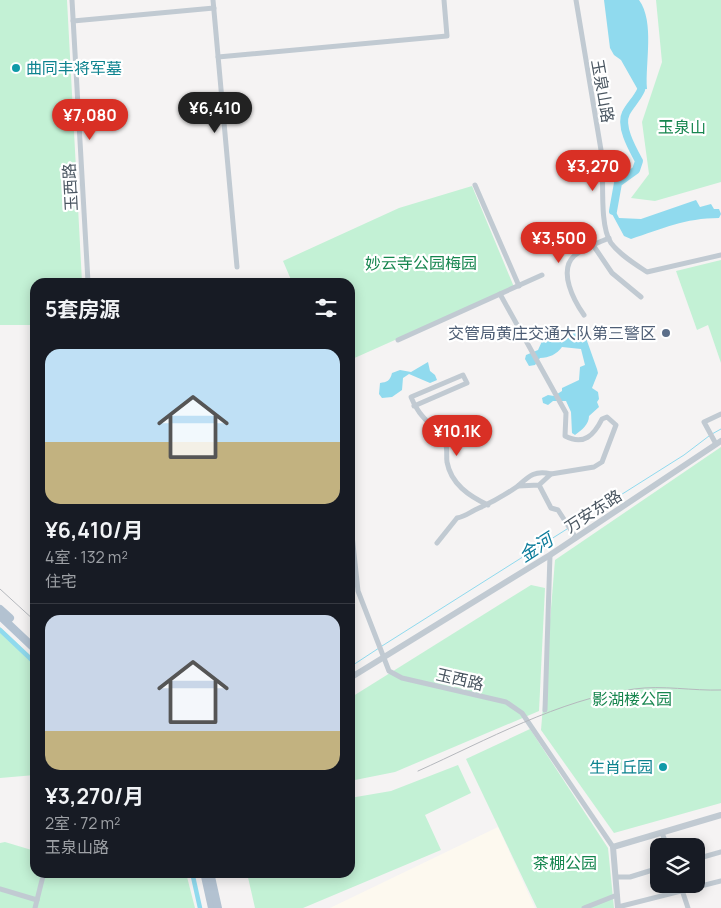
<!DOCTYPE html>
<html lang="zh">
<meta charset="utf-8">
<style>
:root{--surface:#171b24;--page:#20242c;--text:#f1f3f6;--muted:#9ea1a6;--line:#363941;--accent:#d93025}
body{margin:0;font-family:Manrope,"Noto Sans SC",sans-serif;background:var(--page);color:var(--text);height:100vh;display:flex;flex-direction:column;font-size:19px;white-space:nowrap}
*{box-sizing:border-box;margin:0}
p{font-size:16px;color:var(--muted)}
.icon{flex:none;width:28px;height:28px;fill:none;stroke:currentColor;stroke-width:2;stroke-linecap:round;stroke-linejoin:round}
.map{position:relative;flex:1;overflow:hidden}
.drawer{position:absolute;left:30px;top:278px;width:325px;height:600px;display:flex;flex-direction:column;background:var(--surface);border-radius:15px;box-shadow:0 2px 12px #0003}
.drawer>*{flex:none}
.buttons{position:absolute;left:650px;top:838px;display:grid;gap:10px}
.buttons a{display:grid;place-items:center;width:55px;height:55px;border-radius:10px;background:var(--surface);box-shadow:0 2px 12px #0003;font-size:25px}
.price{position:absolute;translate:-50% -42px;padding:0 11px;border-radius:18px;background:var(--accent);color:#fff;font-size:16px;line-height:32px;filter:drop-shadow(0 1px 2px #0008)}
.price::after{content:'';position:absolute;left:50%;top:30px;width:15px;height:11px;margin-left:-8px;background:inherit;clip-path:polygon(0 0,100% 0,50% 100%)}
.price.current{background:#222;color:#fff}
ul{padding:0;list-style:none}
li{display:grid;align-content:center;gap:10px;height:265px;padding:0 15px}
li+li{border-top:1px solid var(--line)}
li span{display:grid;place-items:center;height:155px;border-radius:15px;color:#555}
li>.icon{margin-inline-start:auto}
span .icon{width:90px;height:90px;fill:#fffc;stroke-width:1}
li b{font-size:21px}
h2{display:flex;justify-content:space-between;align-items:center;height:60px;padding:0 15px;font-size:21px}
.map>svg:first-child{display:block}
</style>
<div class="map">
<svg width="721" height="908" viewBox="0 0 721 908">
<rect width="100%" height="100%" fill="#f5f3f3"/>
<!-- commercial -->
<path fill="#fdf9ef" d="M498,827L535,908H330Z"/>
<!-- green -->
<g fill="#c3f1d5">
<path d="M0,0H67L82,282H35V325H0Z"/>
<path d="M656,0H721V182L655,201L631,198L649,174L642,122L662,62Z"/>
<path d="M472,186L514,287L350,360V282H292L283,261L399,208Z"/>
<path d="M721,260V363L708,325L697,330L676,271Z"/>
<path d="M721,447V803L614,833L541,730L555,560Z"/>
<path d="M531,585L545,588L539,711L395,772L350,781V698Z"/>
<path d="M0,627L35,660V775L0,778Z"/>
<path d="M530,729L608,848L614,908H537L466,759Z"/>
<path d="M458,765L471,793L425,815L441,850L303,908H255L247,873L350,872V798L391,791Z"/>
<path d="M5,842L35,851V872L186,873L195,908H0V843Z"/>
</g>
<!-- water -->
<g fill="#90daee">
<path d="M604,0H639C655,22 645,63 647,89L638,90L621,60L614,55L610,48Z"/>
<path d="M696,200L700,207L711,204L714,209H719L721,214L719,218C685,218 662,229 631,239L624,236L611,212L615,210L619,218L641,219Z"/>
<path d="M575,328L578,334L586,338L597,369L598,373L592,388L598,392L599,399L597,402L599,407L589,416C589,424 582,430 575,435L572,433L571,412L566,401H553L548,405L543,403L542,398L548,395L554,396L562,391V388L579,380L580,367L585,365L581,349L562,347C557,354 549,358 540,358L535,365L529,366L525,359L526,355L538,350L543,339L560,342Z"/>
<path d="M428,362L430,371L435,375L437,380L430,383L409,374L403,378L402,390L392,397L382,398L379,394L380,383C387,382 390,381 392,373L400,370L411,372Z"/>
</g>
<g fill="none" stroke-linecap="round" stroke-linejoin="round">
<!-- stream -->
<g stroke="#90daee" stroke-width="1">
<path d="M712,434L721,429"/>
<path d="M570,527L684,455L709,436"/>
<path d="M382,646L567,529"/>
<path d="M350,667L379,648"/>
</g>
<!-- canal -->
<g stroke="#90daee" stroke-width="4.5">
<path d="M0,630L35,663"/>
<path d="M192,872L200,908"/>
</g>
<!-- river -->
<path stroke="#90daee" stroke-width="8" d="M613,211L618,183L636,170L639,161C633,150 619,126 626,113C630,105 637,99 641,90"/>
<!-- minor -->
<g stroke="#c1cad2" stroke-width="5">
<path d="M72,0L88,282"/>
<path d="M213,0L237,267"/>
<path d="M576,0L602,156C604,178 599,226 611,243C620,255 635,264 647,272L721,255"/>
<path d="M73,21L214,8"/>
<path d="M218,57L447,36L444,0"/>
<path d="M475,185L519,286"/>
<path d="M593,245L612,273L641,297"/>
<path d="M500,294L566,413L565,436C584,446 594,435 602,419L607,417L616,425L602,462L594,467L551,474"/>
<path d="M584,315C574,301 558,271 574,256C583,248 598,243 609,238"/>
<path d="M398,340L542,275"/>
<path d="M414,406L467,383L463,375L411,397C419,419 436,426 445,443C448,448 446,456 447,462C451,484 469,496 488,505"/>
<path d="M716,444L704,422L721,414"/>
<path d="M539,485L518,486C529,476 535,470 551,474L539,485L551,508L558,510L576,538"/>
<path d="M350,516L358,591L389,671L402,678L506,702L522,713L613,847"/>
<path d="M437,543L457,518C466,516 470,512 479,508C493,502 505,495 518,486"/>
<path d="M545,710L550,555"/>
<path d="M662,833L667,846"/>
<path d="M696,859L721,852"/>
<path d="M616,877H630L659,868"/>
<path d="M680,884L688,908"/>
<path d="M0,889L37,900"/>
<path d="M618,907L721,881"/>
<path d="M35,908L44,872"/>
<path d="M584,908L617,895"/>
</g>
<!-- tertiary -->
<g stroke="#c1cad2" stroke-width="6">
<path d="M350,678L550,555L721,441"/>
<path d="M618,908L613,847L721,815"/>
</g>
<!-- primary -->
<g stroke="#b3c2d1" stroke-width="8">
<path d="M0,609L10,618"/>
<path d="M0,616L35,649"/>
<path d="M204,872L212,908"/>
<path d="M210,872L218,908"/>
</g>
<!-- tram -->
<g stroke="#b5b8bd" stroke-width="1">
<path d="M0,589L35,621"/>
<path d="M418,771C487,740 558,700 634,689C663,685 692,691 721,690"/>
</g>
</g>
<!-- markers -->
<g fill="#0f9aa8" stroke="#fff" stroke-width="2">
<circle cx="16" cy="68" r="5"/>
<circle cx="663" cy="767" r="5"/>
</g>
<circle fill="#5c6f8a" stroke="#fff" stroke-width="2" cx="666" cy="333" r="5"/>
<g text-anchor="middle" stroke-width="4.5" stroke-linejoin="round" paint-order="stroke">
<!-- culture labels -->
<g font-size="16" fill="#0d838f" stroke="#fff" text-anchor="start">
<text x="26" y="74">曲同丰将军墓</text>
<text x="653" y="773" text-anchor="end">生肖丘园</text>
</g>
<!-- street labels -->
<g font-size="16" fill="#4a5661" stroke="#fff">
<text transform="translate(603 91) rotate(80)" y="6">玉泉山路</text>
<text transform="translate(70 187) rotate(-93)" y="6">玉西路</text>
<text transform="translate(593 511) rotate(-33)" y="6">万安东路</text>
<text transform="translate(460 679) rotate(13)" y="6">玉西路</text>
</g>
<!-- park labels -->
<g font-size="16" fill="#17864f" stroke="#fff">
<text x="682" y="133">玉泉山</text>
<text x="421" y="269">妙云寺公园梅园</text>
<text x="632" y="705">影湖楼公园</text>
<text x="565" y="869">茶棚公园</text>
</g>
<!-- service labels -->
<g font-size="16" fill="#4e5e75" stroke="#fff" text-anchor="end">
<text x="656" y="339">交管局黄庄交通大队第三警区</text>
</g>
<!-- water labels -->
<g font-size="18" font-style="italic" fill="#0c7c9b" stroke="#fff">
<text transform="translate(536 548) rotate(-33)" y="6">金河</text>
</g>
</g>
</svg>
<div class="buttons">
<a><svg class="icon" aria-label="layers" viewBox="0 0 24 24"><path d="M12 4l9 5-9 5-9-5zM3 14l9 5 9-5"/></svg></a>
</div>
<b class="price current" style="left:215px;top:134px">¥6,410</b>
<b class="price" style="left:90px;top:141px">¥7,080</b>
<b class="price" style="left:593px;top:192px">¥3,270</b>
<b class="price" style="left:559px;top:264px">¥3,500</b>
<b class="price" style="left:457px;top:457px">¥10.1K</b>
<section class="drawer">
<h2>5套房源<svg class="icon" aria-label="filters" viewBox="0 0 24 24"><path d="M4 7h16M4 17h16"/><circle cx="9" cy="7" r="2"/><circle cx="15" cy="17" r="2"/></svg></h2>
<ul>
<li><span style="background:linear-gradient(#bfe0f5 60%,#c2b280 0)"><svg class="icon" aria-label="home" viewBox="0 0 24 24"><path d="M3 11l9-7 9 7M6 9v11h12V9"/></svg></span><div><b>¥6,410/月</b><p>4室 · 132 m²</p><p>住宅</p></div></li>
<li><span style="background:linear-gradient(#c9d6e8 75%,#c2b280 0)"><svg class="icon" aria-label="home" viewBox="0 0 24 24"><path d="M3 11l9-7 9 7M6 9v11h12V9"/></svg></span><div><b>¥3,270/月</b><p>2室 · 72 m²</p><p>玉泉山路</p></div></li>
</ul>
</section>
</div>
